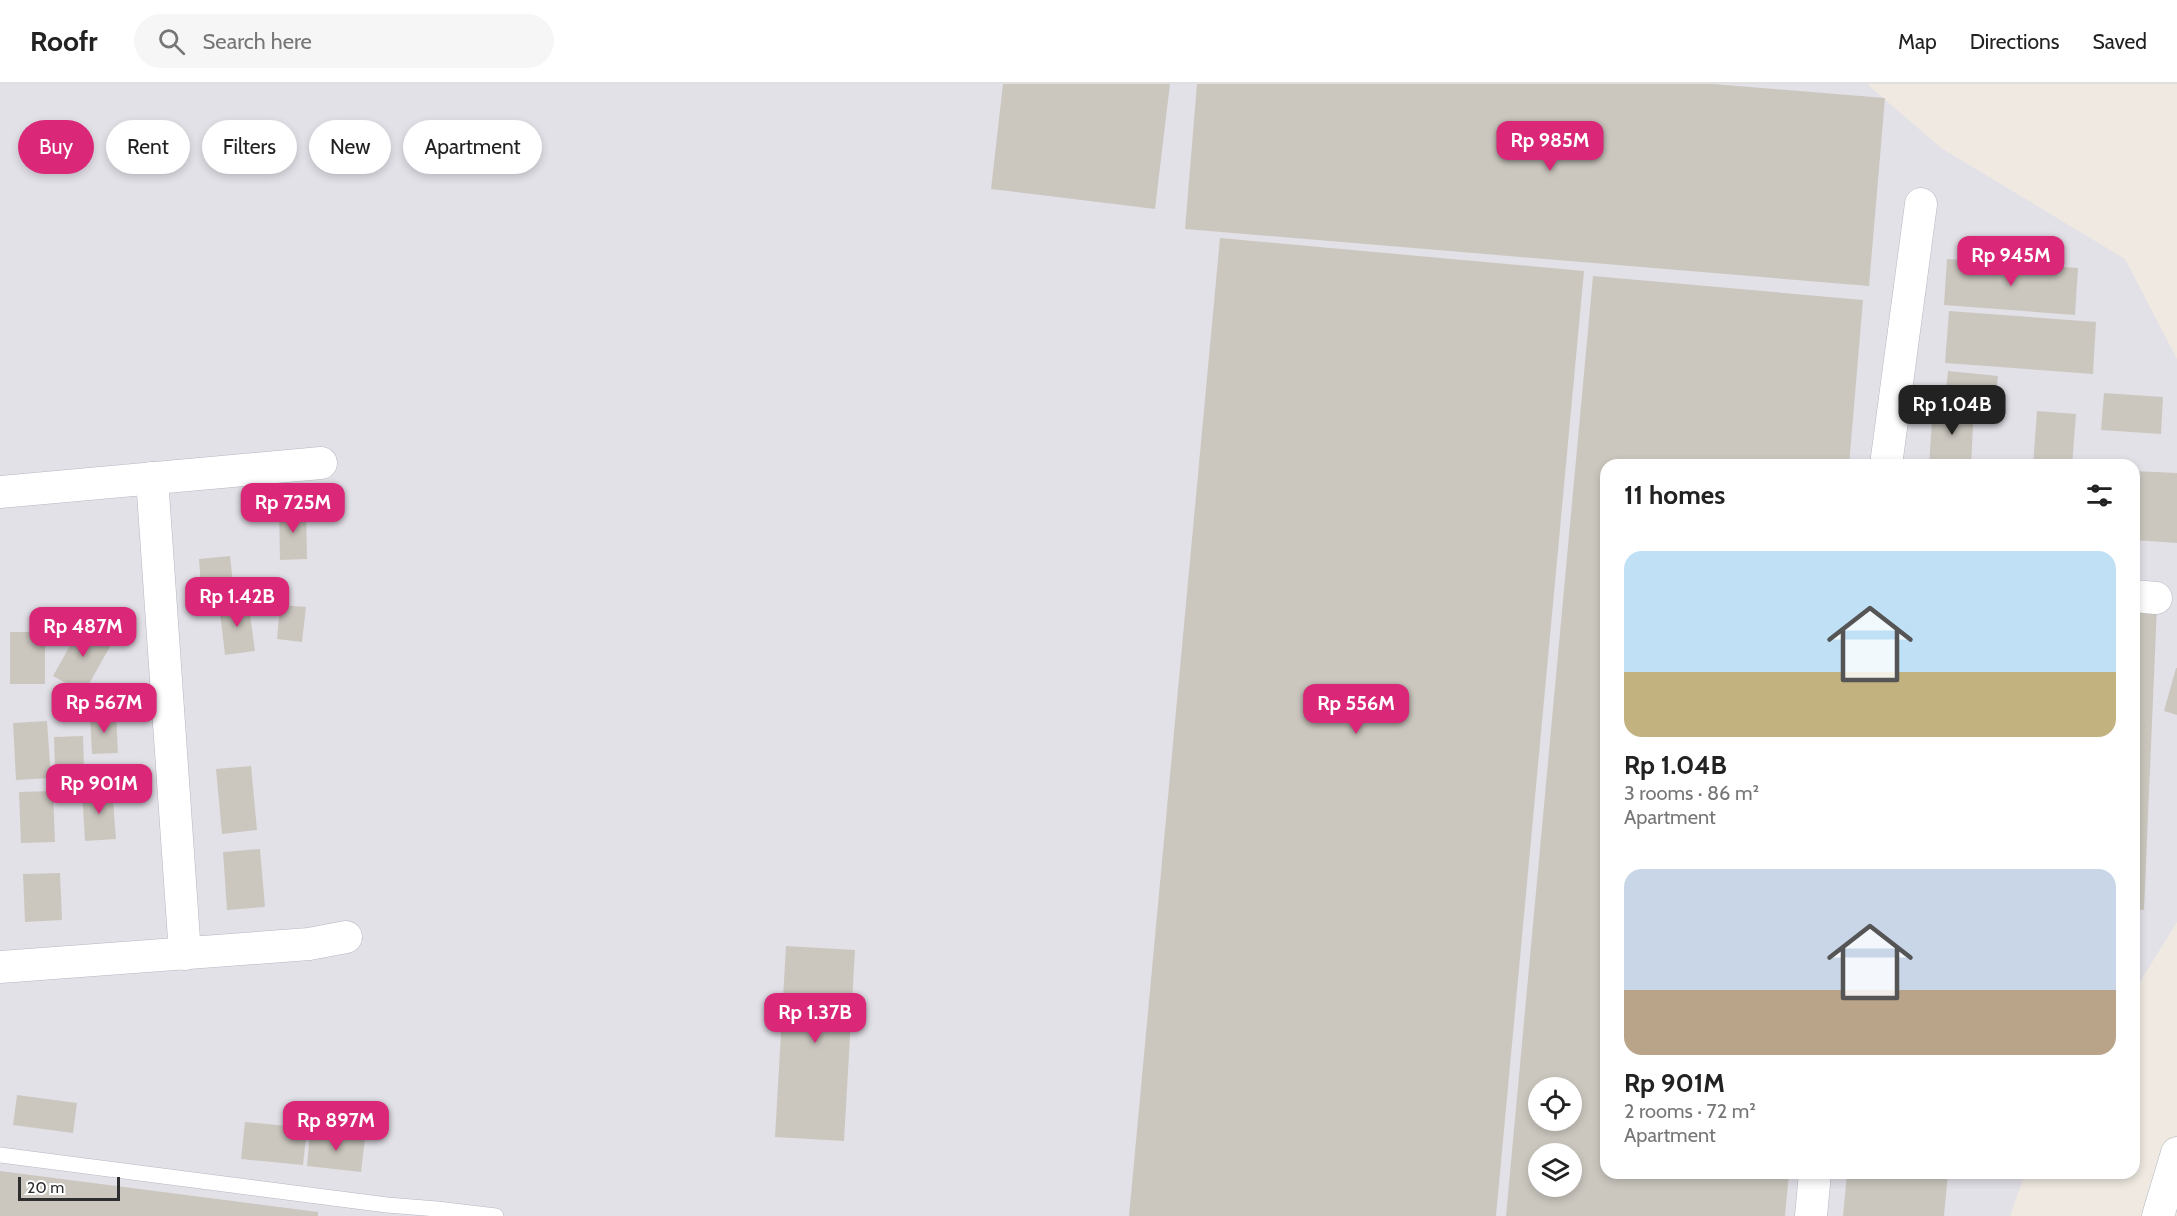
<!DOCTYPE html>
<meta charset="utf-8">
<style>
:root{--surface:#fff;--page:#f6f6f6;--text:#222;--muted:#767676;--line:#e0e0e0;--accent:#db2777}
body{margin:0;font-family:Cabin,sans-serif;background:var(--page);color:var(--text);height:100vh;display:flex;flex-direction:column;font-size:22px;white-space:nowrap}
*{box-sizing:border-box;margin:0}
p{font-size:20px;color:var(--muted)}
.icon{flex:none;width:33px;height:33px;fill:none;stroke:currentColor;stroke-width:2;stroke-linecap:round;stroke-linejoin:round}
.map{position:relative;flex:1;overflow:hidden}
.sheet{position:absolute;left:1600px;top:375px;width:540px;height:720px;display:flex;flex-direction:column;background:var(--surface);border-radius:18px;box-shadow:0 3px 9px #0003}
.sheet>*{flex:none}
.top-card{position:absolute;left:18px;top:36px;width:570px;height:54px;display:flex;gap:12px}
.buttons{position:absolute;left:1528px;top:993px;display:grid;gap:12px}
.buttons a{display:grid;place-items:center;width:54px;height:54px;border-radius:50%;background:var(--surface);box-shadow:0 3px 9px #0003;font-size:30px}
.scale{position:absolute;left:18px;bottom:15px;width:102px;box-sizing:border-box;padding-left:6px;border:3px solid #2e2e2e;border-top:0;font-size:16px;line-height:21px;white-space:nowrap;color:#2e2e2e;-webkit-text-stroke:4px #fff;paint-order:stroke}
.price{position:absolute;translate:-50% -51px;padding:0 14px;border-radius:12px;background:var(--accent);color:#fff;font-size:20px;line-height:39px;filter:drop-shadow(0 2px 3px #0008)}
.price::after{content:'';position:absolute;left:50%;top:36px;width:18px;height:14px;margin-left:-9px;background:inherit;clip-path:polygon(0 0,100% 0,50% 100%)}
.price.active{background:#222;color:#fff}
ul{padding:0;list-style:none}
li{display:grid;align-content:center;gap:12px;height:318px;padding:0 24px}
li span{display:grid;place-items:center;height:186px;border-radius:18px;color:#555}
li>.icon{margin-inline-start:auto}
span .icon{width:108px;height:108px;fill:#fffc;stroke-width:1}
li b{font-size:26px}
h2{display:flex;justify-content:space-between;align-items:center;height:72px;padding:0 24px;font-size:26px}
.chip{padding:0 21px;border-radius:27px;background:var(--surface);box-shadow:0 3px 9px #0003;font-size:21px;line-height:54px}
.chip.active{background:var(--accent);color:#fff}
header{display:flex;align-items:center;gap:36px;box-sizing:border-box;height:84px;padding:0 30px;background:var(--surface);border-bottom:2px solid var(--line)}
header strong{font-size:28px}
nav{display:flex;gap:33px;margin-inline-start:auto;font-size:21px}
.search{width:420px;height:54px;background:var(--page);display:flex;align-items:center;gap:15px;box-sizing:border-box;padding:0 21px;border-radius:33px;color:var(--muted);font-size:22px}
.map>svg:first-child{display:block}
</style>
<header>
<strong>Roofr</strong>
<div class="search"><svg class="icon" aria-label="search" viewBox="0 0 24 24"><circle cx="10" cy="10" r="6"/><path d="M15 15l6 6"/></svg>Search here</div>
<nav><a>Map</a><a>Directions</a><a>Saved</a></nav>
</header>
<div class="map">
<svg width="2177" height="1132" viewBox="0 0 2177 1132">
<rect width="100%" height="100%" fill="#efe9e1"/>
<!-- industrial -->
<path fill="#e3e1e8" fill-rule="evenodd" d="M0,0H1867L1941,64L2125,175L2177,275V838L2135,906L2134,381H1606V1089H2025L2010,1132H0ZM1539,1004H1572V1036H1539ZM1539,1070H1572V1102H1539Z"/>
<!-- building -->
<g fill="#cbc7bf" fill-rule="evenodd">
<path d="M1003,0H1170L1155,125L991,105Z"/>
<path d="M1197,0H1713L1885,14L1869,202L1185,145Z"/>
<path d="M1220,154L1584,187L1496,1132H1129Z"/>
<path d="M1947,175L2078,184L2075,231L1944,221Z"/>
<path d="M1593,192L1863,216L1849,381H1606V1089H1789L1785,1132H1506ZM1539,1004H1572V1036H1539ZM1539,1070H1572V1102H1539Z"/>
<path d="M1949,227L2096,238L2093,290L1945,279Z"/>
<path d="M1948,287L1998,292L1996,311L1946,306Z"/>
<path d="M2104,309L2163,313L2161,350L2101,346Z"/>
<path d="M1933,321L1974,323L1971,381H1929Z"/>
<path d="M2037,327L2076,330L2072,381H2033Z"/>
<path d="M2134,387L2177,389V459L2134,456Z"/>
<path d="M306,424L307,475L280,476L279,425Z"/>
<path d="M230,472L233,499L201,502L199,475Z"/>
<path d="M248,516L255,567L225,571L219,520Z"/>
<path d="M280,521L306,523L302,558L277,555Z"/>
<path d="M2134,521L2157,522L2144,826L2134,825Z"/>
<path d="M82,540L113,557L84,609L53,592Z"/>
<rect x="10" y="548" width="35" height="52"/>
<path d="M2176,584H2177V631L2164,627Z"/>
<path d="M116,629L118,669L92,670L90,631Z"/>
<path d="M47,637L51,694L16,696L13,639Z"/>
<path d="M83,652L84,684L55,685L54,653Z"/>
<path d="M251,682L257,746L222,750L216,685Z"/>
<path d="M112,704L116,755L85,757L82,706Z"/>
<path d="M53,707L55,758L21,759L19,708Z"/>
<path d="M260,765L265,823L227,826L223,768Z"/>
<path d="M60,789L62,836L25,838L23,790Z"/>
<path d="M786,862L855,866L844,1057L775,1053Z"/>
<path d="M17,1011L77,1019L73,1049L13,1041Z"/>
<path d="M245,1038L307,1044L303,1081L241,1075Z"/>
<path d="M310,1048L365,1054L361,1088L307,1082Z"/>
<path d="M0,1087L318,1128V1132H0Z"/>
<path d="M1847,1089H1948L1944,1132H1843Z"/>
</g>
<g fill="none" stroke-linecap="round" stroke-linejoin="round">
<defs>
<path id="service" d="M0,1071L387,1121L437,1125L496,1132"/>
<g id="minor">
<path d="M1886,381L1921,120"/>
<path d="M152,394L185,870"/>
<path d="M0,408L321,379"/>
<path d="M2134,512L2156,514"/>
<path d="M0,883L309,860L346,853"/>
<path d="M1811,1132L1815,1089"/>
<path d="M2158,1132L2177,1069"/>
</g>
</defs>
<!-- service casing -->
<use href="#service" stroke="#b4b7c1" stroke-width="16"/>
<!-- minor casing -->
<use href="#minor" stroke="#b4b7c1" stroke-width="33"/>
<!-- service -->
<use href="#service" stroke="#fff" stroke-width="15"/>
<!-- minor -->
<use href="#minor" stroke="#fff" stroke-width="32"/>
</g>
</svg>
<div class="buttons">
<a><svg class="icon" aria-label="locate" viewBox="0 0 24 24"><circle cx="12" cy="12" r="6"/><path d="M12 2v4M12 18v4M2 12h4M18 12h4"/></svg></a>
<a><svg class="icon" aria-label="layers" viewBox="0 0 24 24"><path d="M12 4l9 5-9 5-9-5zM3 14l9 5 9-5"/></svg></a>
</div>
<div class="scale">20 m</div>
<b class="price" style="left:1550px;top:88px">Rp 985M</b>
<b class="price" style="left:2011px;top:203px">Rp 945M</b>
<b class="price active" style="left:1952px;top:352px">Rp 1.04B</b>
<b class="price" style="left:293px;top:450px">Rp 725M</b>
<b class="price" style="left:237px;top:544px">Rp 1.42B</b>
<b class="price" style="left:83px;top:574px">Rp 487M</b>
<b class="price" style="left:104px;top:650px">Rp 567M</b>
<b class="price" style="left:1356px;top:651px">Rp 556M</b>
<b class="price" style="left:99px;top:731px">Rp 901M</b>
<b class="price" style="left:815px;top:960px">Rp 1.37B</b>
<b class="price" style="left:336px;top:1068px">Rp 897M</b>
<div class="top-card">
<a class="chip active">Buy</a>
<a class="chip">Rent</a>
<a class="chip">Filters</a>
<a class="chip">New</a>
<a class="chip">Apartment</a>
</div>
<section class="sheet">
<h2>11 homes<svg class="icon" aria-label="filters" viewBox="0 0 24 24"><path d="M4 7h16M4 17h16"/><circle cx="9" cy="7" r="2"/><circle cx="15" cy="17" r="2"/></svg></h2>
<ul>
<li><span style="background:linear-gradient(#bfe0f5 65%,#c2b280 0)"><svg class="icon" aria-label="home" viewBox="0 0 24 24"><path d="M3 11l9-7 9 7M6 9v11h12V9"/></svg></span><div><b>Rp 1.04B</b><p>3 rooms · 86 m²</p><p>Apartment</p></div></li>
<li><span style="background:linear-gradient(#c9d6e8 65%,#b9a48a 0)"><svg class="icon" aria-label="home" viewBox="0 0 24 24"><path d="M3 11l9-7 9 7M6 9v11h12V9"/></svg></span><div><b>Rp 901M</b><p>2 rooms · 72 m²</p><p>Apartment</p></div></li>
</ul>
</section>
</div>
